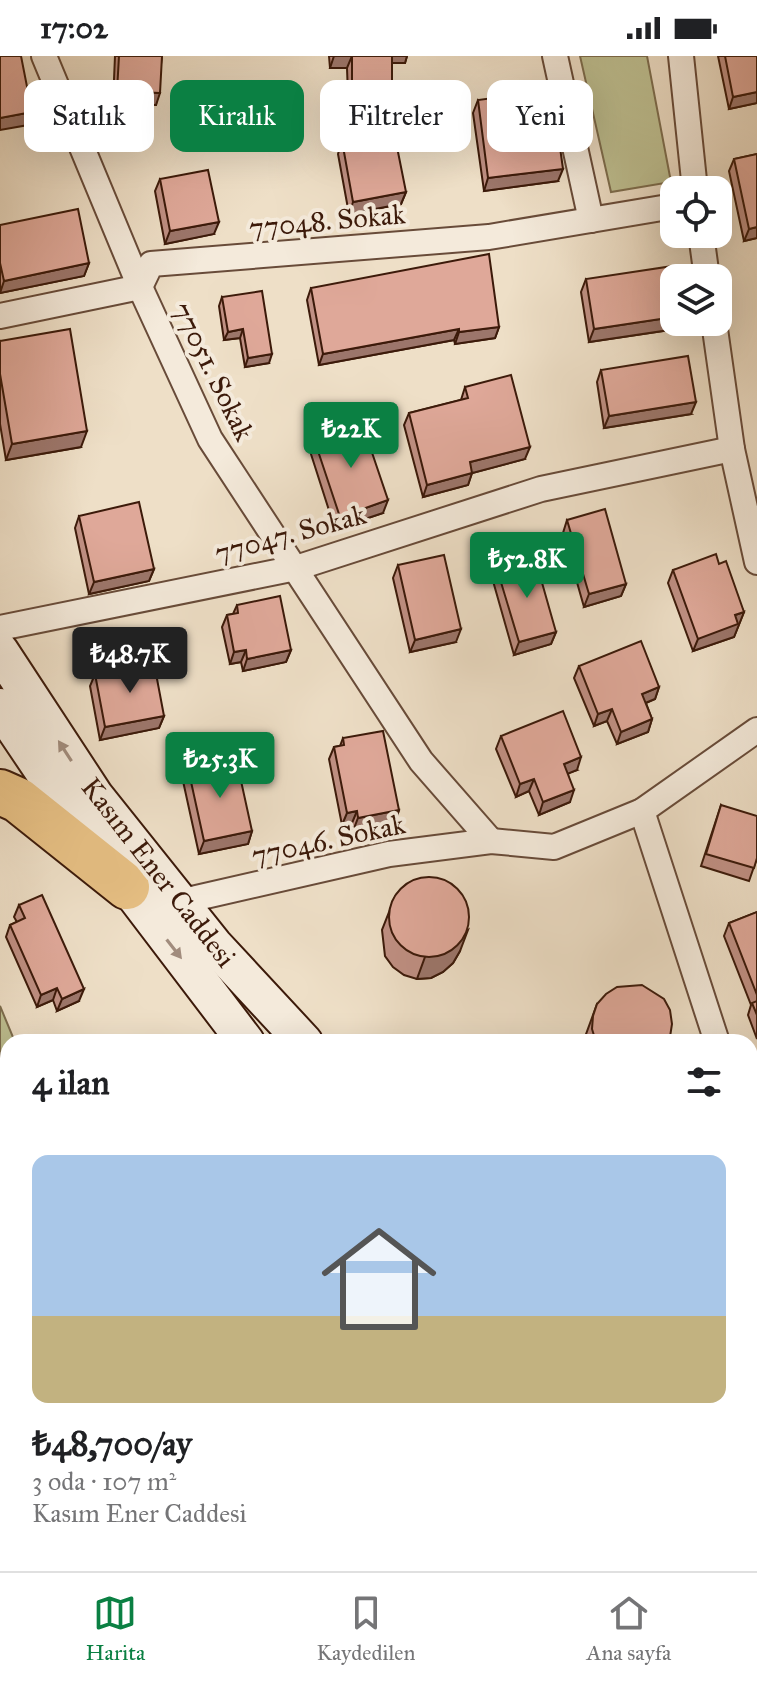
<!DOCTYPE html>
<html lang="tr">
<meta charset="utf-8">
<style>
:root{--surface:#fff;--page:#f2f2f2;--text:#202124;--muted:#757577;--line:#e0e0e0;--accent:#0b8043}
body{margin:0;font-family:"IM FELL Great Primer",serif;background:var(--page);color:var(--text);height:100vh;display:flex;flex-direction:column;font-size:30px;white-space:nowrap}
*{box-sizing:border-box;margin:0}
p{font-size:26px;color:var(--muted)}
.icon{flex:none;width:44px;height:44px;fill:none;stroke:currentColor;stroke-width:2;stroke-linecap:round;stroke-linejoin:round}
.map{position:relative;flex:1;overflow:hidden}
.drawer{position:absolute;left:0px;top:978px;width:758px;height:538px;display:flex;flex-direction:column;background:var(--surface);border-radius:24px 24px 0 0;box-shadow:0 8px 32px #0002}
.drawer>*{flex:none}
.guide{position:absolute;left:24px;top:24px;width:710px;height:72px;display:flex;gap:16px}
.buttons{position:absolute;left:660px;top:120px;display:grid;gap:16px}
.buttons a{display:grid;place-items:center;width:72px;height:72px;border-radius:16px;background:var(--surface);box-shadow:0 8px 32px #0002;font-size:40px}
.price{position:absolute;translate:-50% -68px;padding:0 18px;border-radius:8px;background:var(--accent);color:#fff;font-size:26px;line-height:52px;filter:drop-shadow(0 2px 4px #0008)}
.price::after{content:'';position:absolute;left:50%;top:48px;width:24px;height:18px;margin-left:-12px;background:inherit;clip-path:polygon(0 0,100% 0,50% 100%)}
.price.on{background:#222;color:#fff}
ul{padding:0;list-style:none}
li{display:grid;align-content:center;gap:16px;height:424px;padding:0 32px}
li+li{border-top:2px solid var(--line)}
li span{display:grid;place-items:center;height:248px;border-radius:16px;color:#555}
li>.icon{margin-inline-start:auto}
span .icon{width:144px;height:144px;fill:#fffc;stroke-width:1}
li b{font-size:34px}
h2{display:flex;justify-content:space-between;align-items:center;height:96px;padding:0 32px;font-size:34px}
.tag{padding:0 28px;border-radius:16px;background:var(--surface);box-shadow:0 8px 32px #0002;font-size:28px;line-height:72px}
.tag.on{background:var(--accent);color:#fff}
.status{display:flex;justify-content:space-between;align-items:center;height:56px;padding:0 40px;background:var(--surface);direction:ltr}
.status svg{height:22px;fill:currentColor}
.tabs{display:flex;justify-content:space-around;align-items:center;height:112px;border-top:2px solid var(--line);background:var(--surface);font-size:22px;color:var(--muted)}
.tabs a{display:grid;justify-items:center;gap:4px}
.tabs .on{color:var(--accent)}
.map>svg:first-child{display:block}
</style>
<div class="status"><b>17:02</b><svg viewBox="0 0 49 12"><path d="M0 12V9h3v3zM5 12V6h3v6zM10 12V3h3v9zM15 12V0h3v12zM26 1h20v11H26zM47 4h2v5h-2z"/></svg></div>
<div class="map">
<svg width="757" height="1515" viewBox="0 0 757 1515">
<rect width="100%" height="100%" fill="#eedfc7"/>
<filter id="stains"><feTurbulence type="fractalNoise" baseFrequency=".0025" numOctaves="4"/><feColorMatrix values="0 0 0 0 .2 0 0 0 0 .09 0 0 0 0 .02 0 0 0 .5 -.17"/></filter>
<radialGradient id="worn" r=".72"><stop offset=".6" stop-color="#630" stop-opacity="0"/><stop offset="1" stop-color="#630" stop-opacity=".3"/></radialGradient>
<!-- green -->
<g fill="#bec092" stroke="#7d6d4e" stroke-width="2">
<path d="M580,0H647L671,126L611,136Z"/>
<path d="M0,950L15,986H8V1232L0,1211Z"/>
<path d="M459,1508H675L685,1515H463Z"/>
</g>
<g fill="none" stroke-linecap="round" stroke-linejoin="round">
<defs>
<g id="street">
<path d="M44,0L140,231L210,383L421,705L491,785"/>
<path d="M555,0L591,164"/>
<path d="M681,0L695,134"/>
<path d="M701,178L707,222"/>
<path d="M0,260L140,231L151,208L489,181L674,150"/>
<path d="M714,266L732,393L757,506"/>
<path d="M0,572L296,512L541,433L732,393"/>
<path d="M642,755L717,986"/>
<path d="M179,846L389,798L491,785L554,791L642,755L757,674"/>
</g>
<g id="secondary">
<path d="M0,595L95,740L214,889L304,986"/>
<path d="M0,651L68,752L246,986"/>
<path d="M750,1438L757,1449"/>
<path d="M414,1508L416,1515"/>
<path d="M719,1508L731,1515"/>
</g>
<g id="primary">
<path d="M750,1050L757,1046"/>
<path d="M750,1245L757,1239"/>
<path d="M266,1515L276,1508"/>
</g>
<g id="highway">
<path d="M0,736L18,744L127,831"/>
<path d="M750,1088L757,1084"/>
<path d="M750,1185L757,1181"/>
<path d="M0,1266L8,1286"/>
<path d="M0,1342L8,1362"/>
<path d="M65,1508L68,1515"/>
<path d="M112,1515L120,1508"/>
<path d="M213,1515L223,1508"/>
</g>
</defs>
<!-- street casing -->
<use href="#street" stroke="#684b39" stroke-width="28"/>
<!-- secondary casing -->
<use href="#secondary" stroke="#3c1a0a" stroke-width="40"/>
<!-- primary casing -->
<use href="#primary" stroke="#3c1a0a" stroke-width="44"/>
<!-- highway casing -->
<use href="#highway" stroke="#3c1a0a" stroke-width="48"/>
<!-- street -->
<use href="#street" stroke="#f4eadb" stroke-width="24"/>
<!-- secondary -->
<use href="#secondary" stroke="#f4eadb" stroke-width="36"/>
<!-- primary -->
<use href="#primary" stroke="#e7c084" stroke-width="40"/>
<!-- highway -->
<use href="#highway" stroke="#e7c084" stroke-width="44"/>
<defs>
<g id="rail">
<path d="M750,1128L757,1123"/>
<path d="M750,1159L757,1155"/>
<path d="M158,1515L166,1508"/>
<path d="M188,1515L197,1508"/>
</g>
</defs>
<!-- rail casing -->
<use href="#rail" stroke="#3c1a0a" stroke-width="9"/>
<!-- rail -->
<use href="#rail" stroke="#f4eadb" stroke-width="6" stroke-dasharray="18" stroke-linecap="butt"/>
</g>
<!-- wall -->
<g fill="#c09084" stroke="#3c1a0a" stroke-width="2">
<path d="M115,0H162L156,49L113,47Z"/>
<path d="M329,0H407L405,7H392L387,40H348L347,12H330Z"/>
<path d="M718,0H757V47L729,53Z"/>
<path d="M478,44L558,125L484,135L473,57Z"/>
<path d="M342,85L406,136L401,148L349,158L338,98Z"/>
<path d="M757,98V182L744,185L729,115L734,103Z"/>
<path d="M160,123L214,178L165,188L155,135Z"/>
<path d="M0,169L89,207L84,220L0,237Z"/>
<path d="M586,223L674,266H679L676,273L589,286L581,236Z"/>
<path d="M311,232L499,271L495,282L455,288L454,284L319,309L307,244Z"/>
<path d="M222,241L269,307L245,311L240,282L224,284L219,250Z"/>
<path d="M0,285L81,391L6,404L0,368Z"/>
<path d="M601,314L691,358L604,372L597,326Z"/>
<path d="M465,331L525,403L472,417L468,429L423,441L404,369L409,357L461,344Z"/>
<path d="M314,383L383,457L335,473L310,395Z"/>
<path d="M79,460L154,513L149,525L89,538L75,472Z"/>
<path d="M567,464L626,528L621,540L584,551L563,477Z"/>
<path d="M719,508L744,556L734,581L693,595L668,527L673,514Z"/>
<path d="M398,509L456,586L410,596L393,522Z"/>
<path d="M497,513L556,576L551,588L514,599L493,525Z"/>
<path d="M237,549L291,594L286,606L243,615L241,606L230,608L222,571L227,559L233,558Z"/>
<path d="M579,610L659,631L655,643L646,647L652,663L648,676L617,688L607,665L594,670L574,622Z"/>
<path d="M95,618L164,660L159,672L100,684L90,630Z"/>
<path d="M501,680L577,714L568,717L570,746L539,759L529,735L516,741L496,693Z"/>
<path d="M343,682L399,754L395,766L353,775L352,767L342,769L329,703L334,691L340,690Z"/>
<path d="M188,712L252,775L248,788L199,798L183,725Z"/>
<path d="M721,749L757,802L749,825L701,810Z"/>
<path d="M395,841L460,895L453,907L443,916L431,922L417,923L404,919L393,911L385,900L382,874Z"/>
<path d="M19,849L79,945L57,955L53,944L37,951L6,881L10,869L17,866L14,861Z"/>
<path d="M757,856V983L748,959L751,949L724,880L729,867Z"/>
<path d="M597,948L669,986H585V981Z"/>
<path d="M757,1297V1337L750,1321V1300Z"/>
</g>
<!-- shaded-wall -->
<g fill="#9c766b" stroke="#3c1a0a" stroke-width="2">
<path d="M334,0H352L347,12H330Z"/>
<path d="M390,0H407L405,7H387Z"/>
<path d="M352,27H392L387,40H348Z"/>
<path d="M117,35L160,37L156,49L113,47Z"/>
<path d="M757,36V47L729,53L733,41Z"/>
<path d="M32,56L28,69L0,74V62Z"/>
<path d="M563,113L558,125L484,135L488,122Z"/>
<path d="M406,136L401,148L349,158L353,146Z"/>
<path d="M219,166L214,178L165,188L170,175Z"/>
<path d="M757,171V182L744,185L749,173Z"/>
<path d="M89,207L84,220L0,237L4,225Z"/>
<path d="M674,261V266H679L676,273L589,286L594,273Z"/>
<path d="M499,271L495,282L455,288L459,276Z"/>
<path d="M243,273L240,282L224,284L228,276Z"/>
<path d="M459,273L454,284L319,309L323,298Z"/>
<path d="M272,298L269,307L245,311L248,302Z"/>
<path d="M696,346L691,358L604,372L609,360Z"/>
<path d="M87,375L81,391L6,404L12,388Z"/>
<path d="M530,391L525,403L465,419L470,406Z"/>
<path d="M472,417L468,429L423,441L427,429Z"/>
<path d="M388,444L383,457L335,473L340,461Z"/>
<path d="M154,513L149,525L89,538L94,526Z"/>
<path d="M626,528L621,540L584,551L589,538Z"/>
<path d="M744,556L734,581L693,595L698,583L735,559Z"/>
<path d="M461,573L456,586L410,596L415,584Z"/>
<path d="M556,576L551,588L514,599L519,586Z"/>
<path d="M246,594L241,606L230,608L234,596Z"/>
<path d="M291,594L286,606L243,615L247,603Z"/>
<path d="M659,631L655,643L638,650L642,638Z"/>
<path d="M612,653L607,665L594,670L598,658Z"/>
<path d="M164,660L159,672L100,684L105,671Z"/>
<path d="M652,663L648,676L617,688L621,676Z"/>
<path d="M581,701L577,714L560,721L564,708Z"/>
<path d="M534,723L529,735L516,741L520,728Z"/>
<path d="M574,734L570,746L539,759L543,746Z"/>
<path d="M399,754L395,766L353,775L358,762Z"/>
<path d="M357,755L352,767L342,769L347,757Z"/>
<path d="M252,775L248,788L199,798L204,785Z"/>
<path d="M468,874L460,895L453,907L443,916L431,922L417,923L425,901Z"/>
<path d="M57,932L53,944L37,951L41,939Z"/>
<path d="M84,933L79,945L57,955L62,943Z"/>
</g>
<!-- building -->
<g fill="#dfa899" stroke="#3c1a0a" stroke-width="2">
<path d="M0,0H21L32,56L0,62Z"/>
<path d="M119,0H162L160,37L117,35Z"/>
<rect x="352" y="0" width="40" height="27"/>
<path d="M725,0H757V36L733,41Z"/>
<path d="M552,34L563,113L488,122L478,44Z"/>
<path d="M394,76L406,136L353,146L342,85Z"/>
<path d="M757,98V171L749,173L734,103Z"/>
<path d="M208,114L219,166L170,175L160,123Z"/>
<path d="M78,153L89,207L4,225L0,207V169Z"/>
<path d="M489,198L499,271L459,276V273L323,298L311,232Z"/>
<path d="M673,210L675,222L674,261L594,273L586,223Z"/>
<path d="M262,235L272,298L248,302L243,273L228,276L222,241Z"/>
<path d="M70,273L87,375L12,388L0,318V285Z"/>
<path d="M688,300L696,346L609,360L601,314Z"/>
<path d="M511,319L530,391L470,406L472,417L427,429L409,357L468,342L465,331Z"/>
<path d="M362,367L388,444L340,461L314,383Z"/>
<path d="M139,446L154,513L94,526L79,460Z"/>
<path d="M605,453L626,528L589,538L567,464Z"/>
<path d="M716,498L719,508L726,505L744,556L735,559L738,568L698,583L673,514Z"/>
<path d="M444,499L461,573L415,584L398,509Z"/>
<path d="M535,502L556,576L519,586L497,513Z"/>
<path d="M280,540L291,594L247,603L246,594L234,596L227,559L238,557L237,549Z"/>
<path d="M641,585L659,631L642,638L652,663L621,676L612,653L598,658L579,610Z"/>
<path d="M154,607L164,660L105,671L95,618Z"/>
<path d="M563,655L581,701L564,708L574,734L543,746L534,723L520,728L501,680Z"/>
<path d="M383,675L399,754L358,762L357,755L347,757L334,691L344,689L343,682Z"/>
<path d="M236,702L252,775L204,785L188,712Z"/>
<path d="M721,749L757,760V802L754,812L706,798Z"/>
<circle cx="429" cy="861" r="40"/>
<path d="M42,839L84,933L62,943L57,932L41,939L10,869L25,862L19,849Z"/>
<path d="M757,856V939L729,867Z"/>
<path d="M642,929L664,943L670,954L672,968L670,981L668,986H596L592,973L593,960L597,948L606,938L617,931Z"/>
<path d="M757,945V959L752,947Z"/>
<path d="M757,1297V1321L750,1305V1300Z"/>
<path d="M347,1508H392L395,1515H331Z"/>
</g>
<!-- one-way arrows -->
<defs><path id="oneway-solid" d="M-6-.8H1V-3.2L6.5 0L1 3.2V.8H-6Z" transform="scale(2)"/></defs>
<g fill="#a18c7d">
<use href="#oneway-solid" transform="translate(65 695) rotate(-123)"/>
<use href="#oneway-solid" transform="translate(174 893) rotate(52)"/>
</g>
<g text-anchor="middle" stroke-width="8" stroke-linejoin="round" paint-order="stroke">
<!-- street labels -->
<g font-size="28" fill="#3c1a0a" stroke="#f4eadb">
<text transform="translate(327 164) rotate(-5)" y="10">77048. Sokak</text>
<text transform="translate(214 315) rotate(64)" y="10">77051. Sokak</text>
<text transform="translate(290 477) rotate(-15)" y="10">77047. Sokak</text>
<text transform="translate(328 783) rotate(-12)" y="10">77046. Sokak</text>
<text transform="translate(159 816) rotate(52)" y="10">Kasım Ener Caddesi</text>
</g>
</g>
<rect width="100%" height="100%" filter="url(#stains)"/>
<rect width="100%" height="100%" fill="url(#worn)"/>
</svg>
<div class="buttons">
<a><svg class="icon" aria-label="locate" viewBox="0 0 24 24"><circle cx="12" cy="12" r="6"/><path d="M12 2v4M12 18v4M2 12h4M18 12h4"/></svg></a>
<a><svg class="icon" aria-label="layers" viewBox="0 0 24 24"><path d="M12 4l9 5-9 5-9-5zM3 14l9 5 9-5"/></svg></a>
</div>
<b class="price" style="left:351px;top:414px">₺22K</b>
<b class="price" style="left:527px;top:544px">₺52.8K</b>
<b class="price on" style="left:130px;top:639px">₺48.7K</b>
<b class="price" style="left:220px;top:744px">₺25.3K</b>
<div class="guide">
<a class="tag">Satılık</a>
<a class="tag on">Kiralık</a>
<a class="tag">Filtreler</a>
<a class="tag">Yeni</a>
</div>
<section class="drawer">
<h2>4 ilan<svg class="icon" aria-label="filters" viewBox="0 0 24 24"><path d="M4 7h16M4 17h16"/><circle cx="9" cy="7" r="2"/><circle cx="15" cy="17" r="2"/></svg></h2>
<ul>
<li><span style="background:linear-gradient(#a9c7e8 65%,#c2b280 0)"><svg class="icon" aria-label="home" viewBox="0 0 24 24"><path d="M3 11l9-7 9 7M6 9v11h12V9"/></svg></span><div><b>₺48,700/ay</b><p>3 oda · 107 m²</p><p>Kasım Ener Caddesi</p></div></li>
</ul>
</section>
</div>
<nav class="tabs">
<a class="on"><svg class="icon" aria-label="map" viewBox="0 0 24 24"><path d="M3 6l6-2 6 2 6-2v14l-6 2-6-2-6 2zM9 4v14M15 6v14"/></svg>Harita</a>
<a><svg class="icon" aria-label="saved" viewBox="0 0 24 24"><path d="M7 4h10v16l-5-4-5 4z"/></svg>Kaydedilen</a>
<a><svg class="icon" aria-label="home" viewBox="0 0 24 24"><path d="M3 11l9-7 9 7M6 9v11h12V9"/></svg>Ana sayfa</a>
</nav>
